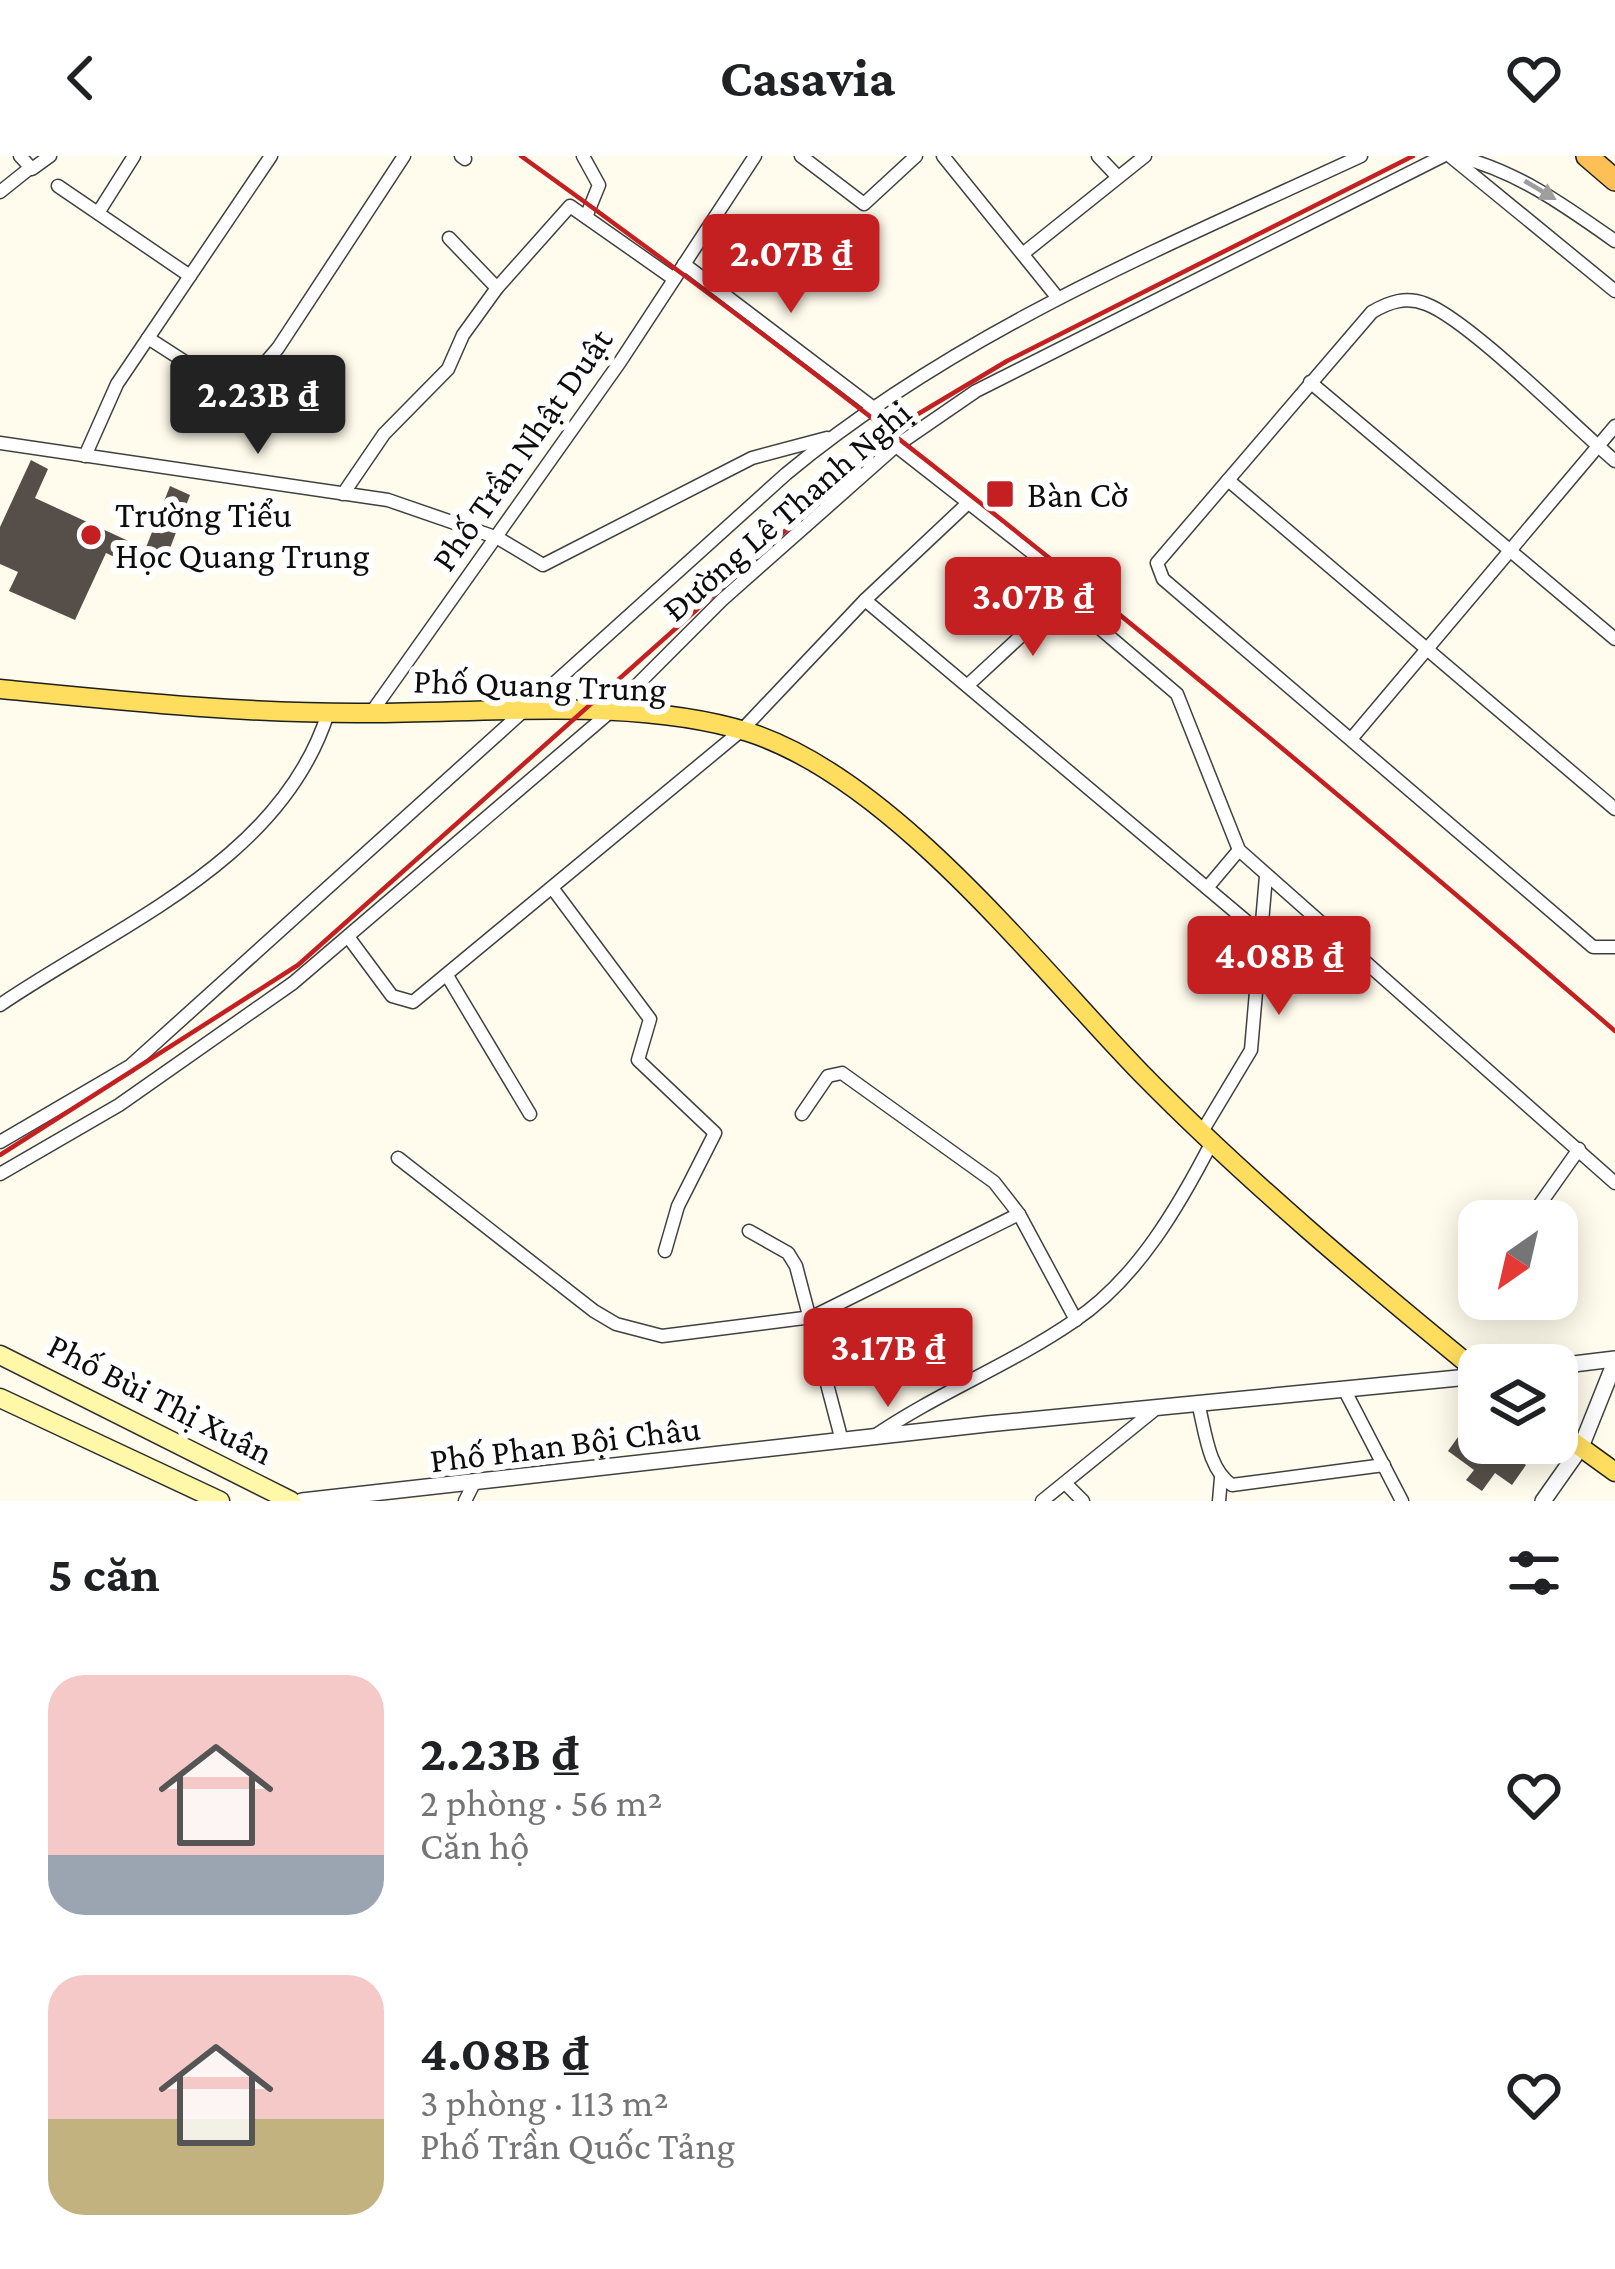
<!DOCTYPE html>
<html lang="vi">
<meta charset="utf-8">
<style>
:root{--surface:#fff;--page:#f2f2f2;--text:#202124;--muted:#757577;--accent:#c41f21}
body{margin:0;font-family:"Crimson Pro",serif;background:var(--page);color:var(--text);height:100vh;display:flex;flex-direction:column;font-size:45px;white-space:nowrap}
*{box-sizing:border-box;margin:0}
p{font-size:39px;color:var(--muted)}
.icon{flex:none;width:66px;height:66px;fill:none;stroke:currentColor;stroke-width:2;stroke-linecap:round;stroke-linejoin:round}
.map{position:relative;height:1345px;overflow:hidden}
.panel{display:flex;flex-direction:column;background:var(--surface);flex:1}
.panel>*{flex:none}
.needle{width:78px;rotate:214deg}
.buttons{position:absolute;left:1458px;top:1044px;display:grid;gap:24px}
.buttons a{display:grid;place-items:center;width:120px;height:120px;border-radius:24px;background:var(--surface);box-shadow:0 6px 30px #0003;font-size:60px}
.price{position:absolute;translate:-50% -102px;padding:0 27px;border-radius:12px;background:var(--accent);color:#fff;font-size:39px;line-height:78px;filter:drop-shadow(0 3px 6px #0008)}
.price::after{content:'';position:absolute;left:50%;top:72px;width:36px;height:27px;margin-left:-18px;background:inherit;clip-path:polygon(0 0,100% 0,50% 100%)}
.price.current{background:#222;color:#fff}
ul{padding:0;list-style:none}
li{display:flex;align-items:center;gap:36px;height:300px;padding:0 48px}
li span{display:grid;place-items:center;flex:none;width:336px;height:240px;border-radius:36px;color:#555}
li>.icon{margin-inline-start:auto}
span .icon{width:144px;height:144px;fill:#fffc;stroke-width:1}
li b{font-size:51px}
h2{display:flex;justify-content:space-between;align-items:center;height:144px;padding:0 48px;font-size:51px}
header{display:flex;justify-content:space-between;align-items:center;height:156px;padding:0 48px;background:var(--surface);font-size:54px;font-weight:700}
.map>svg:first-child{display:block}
</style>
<header><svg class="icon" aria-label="back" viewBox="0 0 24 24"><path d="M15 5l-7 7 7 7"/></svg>Casavia<svg class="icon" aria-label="heart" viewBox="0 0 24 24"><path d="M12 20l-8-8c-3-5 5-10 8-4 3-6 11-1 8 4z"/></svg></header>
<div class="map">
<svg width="1615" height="1345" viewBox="0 0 1615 1345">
<rect width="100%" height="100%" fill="#fffced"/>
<!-- building -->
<g fill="#564f49">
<path d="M31,304L48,313L35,342L135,388L127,407L106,397L75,464L9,435L18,416L0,408V371Z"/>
<path d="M170,330L190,339L166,403L145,394Z"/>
<path d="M1468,1267L1479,1276V1287H1495L1526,1309L1512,1329L1495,1317L1482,1335L1466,1324L1474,1314L1448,1295Z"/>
</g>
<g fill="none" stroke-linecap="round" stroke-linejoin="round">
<defs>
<g id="minor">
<path d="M20,0L32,13L50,0"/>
<path d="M461,0L465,3"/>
<path d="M583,0L599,29L586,61"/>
<path d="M801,0L864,48L916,0"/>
<path d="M943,0L1057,141"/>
<path d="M1098,0L1118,21"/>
<path d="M1450,0L1615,135"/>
<path d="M1456,0C1517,15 1564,49 1615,85"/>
<path d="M58,30L190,120"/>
<path d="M0,36L30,12"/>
<path d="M98,57L134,0"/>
<path d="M449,82L497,132"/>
<path d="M1025,96L1145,0"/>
<path d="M684,108L871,250"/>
<path d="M148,182L207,220L233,229L253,221L278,192L404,0"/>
<path d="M1310,226L1615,483"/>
<path d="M0,287L388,344L498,382L543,409L752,302L827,282"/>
<path d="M896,290L1044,406L1060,427L1063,441L1177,538L1239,694L1615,1027"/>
<path d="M85,300L117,228L271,0"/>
<path d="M1615,305C1574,270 1469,164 1426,148C1406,140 1389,146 1372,156L1157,407L1163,423L1593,791H1615"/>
<path d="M1228,324L1615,653"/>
<path d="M343,338L384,278L448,213L463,179L497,132L570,50L674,123"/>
<path d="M865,444L1258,775"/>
<path d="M968,529L1063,441"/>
<path d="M371,557L620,206L755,0"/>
<path d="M1352,582L1615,270"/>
<path d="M1207,732L1239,694"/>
<path d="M553,733L650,863L638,904L715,977L678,1050L665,1095"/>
<path d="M349,782L392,840L413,846L742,574L865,444L967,348"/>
<path d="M448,821L530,958"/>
<path d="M0,849C119,768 281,705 328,557"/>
<path d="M802,958L828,920L842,917L994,1026L1019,1058L1076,1164"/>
<path d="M1203,974L1251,894L1266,720"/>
<path d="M0,986L130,910L786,318C957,176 1160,93 1361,0"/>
<path d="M398,1002L594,1155L616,1168L662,1180L812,1161L1019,1058"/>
<path d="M0,1018L119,949L293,827L610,556L722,444L896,290L976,235L1443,0"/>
<path d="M1528,1065L1579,993"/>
<path d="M749,1075L788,1097L796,1110L842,1285"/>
<path d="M1344,1233L1402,1345"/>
<path d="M1198,1247C1205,1273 1208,1314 1232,1329L1384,1309"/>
<path d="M873,1281C937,1237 1010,1209 1074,1165C1137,1123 1179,1050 1213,984"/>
<path d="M1065,1327L1083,1345"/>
<path d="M465,1345L473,1329"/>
<path d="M1042,1345L1158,1251"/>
<path d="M1219,1345L1221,1322"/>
</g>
<g id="tertiary">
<path d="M1557,1210L1615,1203"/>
<path d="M302,1345L987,1268L1479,1220"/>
<path d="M1543,1345L1581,1291L1615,1206"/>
</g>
<g id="secondary">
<path d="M0,1199L291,1345"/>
<path d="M0,1242L220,1345"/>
</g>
<g id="primary">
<path d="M0,533C123,545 246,558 370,557C486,557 637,541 748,576C893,622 1037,810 1141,917C1246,1024 1363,1122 1479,1217"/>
<path d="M1557,1274L1615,1316"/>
</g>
<path id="trunk" d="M1587,0L1615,24"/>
</defs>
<!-- minor casing -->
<use href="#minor" stroke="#404040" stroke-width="15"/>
<!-- tertiary casing -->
<use href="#tertiary" stroke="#404040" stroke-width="18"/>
<!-- secondary casing -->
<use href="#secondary" stroke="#2f2f2f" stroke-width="21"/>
<!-- primary casing -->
<use href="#primary" stroke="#1e1e1e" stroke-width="21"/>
<!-- trunk casing -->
<use href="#trunk" stroke="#1e1e1e" stroke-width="24"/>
<!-- minor -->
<use href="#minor" stroke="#fff" stroke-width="12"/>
<!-- tertiary -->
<use href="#tertiary" stroke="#fff" stroke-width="15"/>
<!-- secondary -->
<use href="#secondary" stroke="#fff8a8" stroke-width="18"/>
<!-- primary -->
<use href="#primary" stroke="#ffdd5e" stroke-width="18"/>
<!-- trunk -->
<use href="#trunk" stroke="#fdc056" stroke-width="21"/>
<!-- rail -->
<g stroke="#c41f21" stroke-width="4.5">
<path d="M521,0C901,272 1262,570 1615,875"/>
<path d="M0,999L298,809L913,261L1007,205L1413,0"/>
</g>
</g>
<!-- one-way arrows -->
<defs><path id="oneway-solid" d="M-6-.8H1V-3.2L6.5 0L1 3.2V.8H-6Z" transform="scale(3)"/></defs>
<use fill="#9e9e9e" href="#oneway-solid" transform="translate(1540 34) rotate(31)"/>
<!-- markers -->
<g fill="#c41f21" stroke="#fff" stroke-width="4.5">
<rect x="985" y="323" width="30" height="30" rx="6"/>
<circle cx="91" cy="379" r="12"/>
</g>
<g text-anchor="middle" stroke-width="12" stroke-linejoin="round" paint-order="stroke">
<!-- street labels -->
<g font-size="36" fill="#0d0d0d" stroke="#fff">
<text transform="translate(521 293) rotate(-55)" y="13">Phố Trần Nhật Duật</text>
<text transform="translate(786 354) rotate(-41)" y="13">Đường Lê Thanh Nghị</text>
<text transform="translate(540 528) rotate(2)" y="13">Phố Quang Trung</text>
<text transform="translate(161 1242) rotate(27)" y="13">Phố Bùi Thị Xuân</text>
<text transform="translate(565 1287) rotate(-7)" y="13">Phố Phan Bội Châu</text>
</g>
<!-- poi labels -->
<g font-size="36" fill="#0d0d0d" stroke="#fff" text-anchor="start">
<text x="1027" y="351">Bàn Cờ</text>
<text x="115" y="371">Trường Tiểu<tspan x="115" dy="41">Học Quang Trung</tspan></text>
</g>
</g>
</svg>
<div class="buttons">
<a><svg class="needle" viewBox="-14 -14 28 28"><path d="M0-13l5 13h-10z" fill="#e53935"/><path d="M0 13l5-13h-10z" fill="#757577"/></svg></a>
<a><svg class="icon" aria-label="layers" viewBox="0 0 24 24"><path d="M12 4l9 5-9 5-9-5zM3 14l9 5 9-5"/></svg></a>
</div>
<b class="price" style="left:791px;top:160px">2.07B ₫</b>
<b class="price current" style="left:258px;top:301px">2.23B ₫</b>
<b class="price" style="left:1033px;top:503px">3.07B ₫</b>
<b class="price" style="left:1279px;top:862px">4.08B ₫</b>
<b class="price" style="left:888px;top:1254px">3.17B ₫</b>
</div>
<section class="panel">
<h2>5 căn<svg class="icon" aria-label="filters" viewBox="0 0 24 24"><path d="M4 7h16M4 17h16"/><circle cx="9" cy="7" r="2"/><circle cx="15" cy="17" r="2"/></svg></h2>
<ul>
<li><span style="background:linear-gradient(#f6c9c9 75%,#9aa5b1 0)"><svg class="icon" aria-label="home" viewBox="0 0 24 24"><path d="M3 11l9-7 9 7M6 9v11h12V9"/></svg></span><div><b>2.23B ₫</b><p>2 phòng · 56 m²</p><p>Căn hộ</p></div><svg class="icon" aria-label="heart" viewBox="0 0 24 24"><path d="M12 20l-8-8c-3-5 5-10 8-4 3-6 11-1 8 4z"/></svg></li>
<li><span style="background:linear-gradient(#f6c9c9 60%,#c2b280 0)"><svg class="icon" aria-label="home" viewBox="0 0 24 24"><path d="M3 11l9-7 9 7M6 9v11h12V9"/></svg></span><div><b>4.08B ₫</b><p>3 phòng · 113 m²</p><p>Phố Trần Quốc Tảng</p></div><svg class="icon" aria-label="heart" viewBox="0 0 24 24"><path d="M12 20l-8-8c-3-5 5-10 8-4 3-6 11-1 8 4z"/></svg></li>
</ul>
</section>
